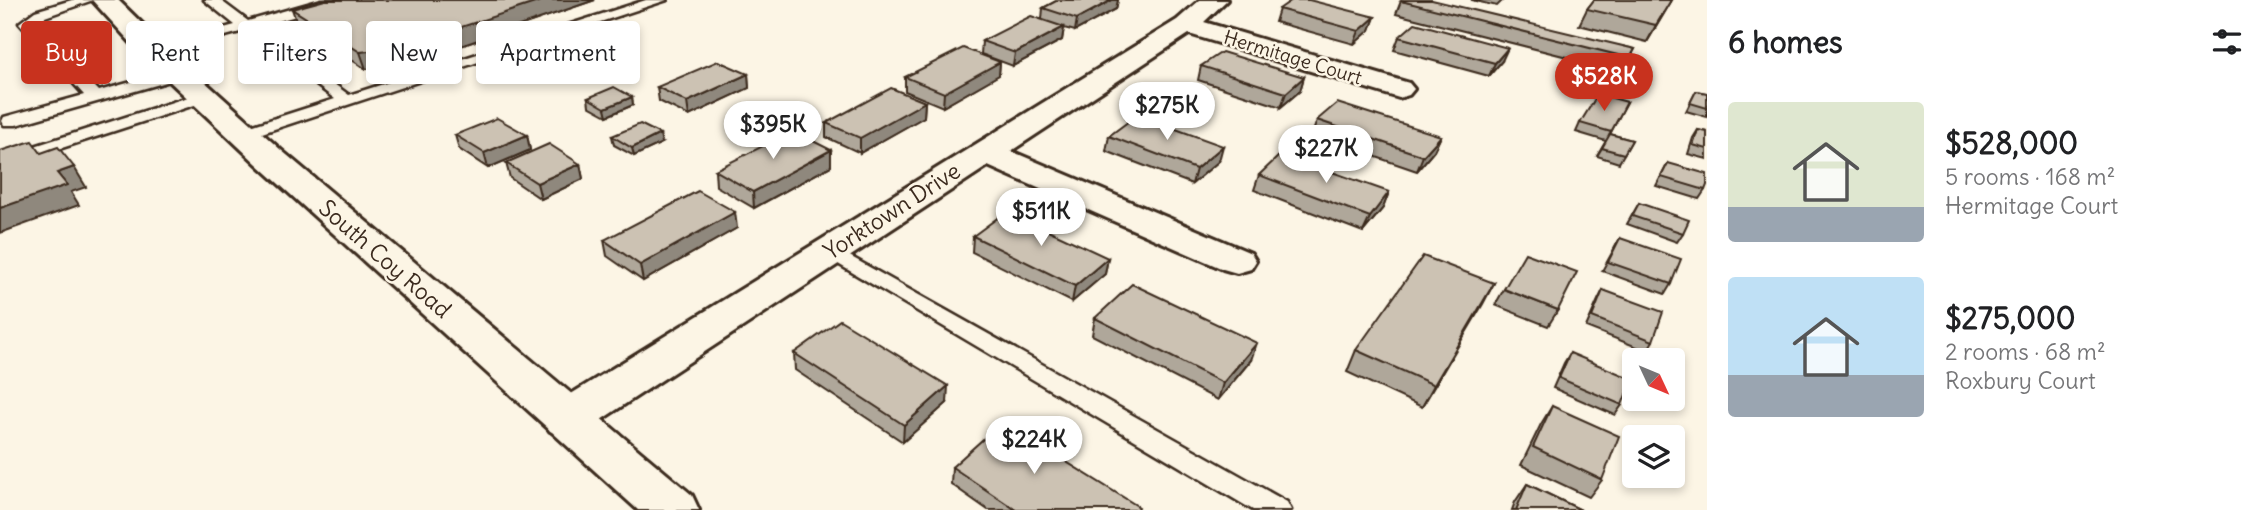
<!DOCTYPE html>
<meta charset="utf-8">
<style>
:root{--surface:#fff;--page:#f2f2f2;--text:#202124;--muted:#757577;--accent:#c8321e}
body{margin:0;font-family:Delius,sans-serif;background:var(--page);color:var(--text);height:100vh;display:flex;flex-direction:column;font-size:26px;white-space:nowrap}
*{box-sizing:border-box;margin:0}
p{font-size:23px;color:var(--muted)}
.icon{flex:none;width:38px;height:38px;fill:none;stroke:currentColor;stroke-width:2;stroke-linecap:round;stroke-linejoin:round}
.map{position:relative;flex:1;overflow:hidden}
.details{display:flex;flex-direction:column;background:var(--surface);width:560px}
.details>*{flex:none}
.top-card{position:absolute;left:21px;top:21px;width:665px;height:63px;display:flex;gap:14px}
.needle{width:46px;rotate:134deg}
.fabs{position:absolute;left:1622px;top:348px;display:grid;gap:14px}
.fabs a{display:grid;place-items:center;width:63px;height:63px;border-radius:7px;background:var(--surface);box-shadow:0 4px 10px #0003;font-size:35px}
.price{position:absolute;translate:-50% -60px;padding:0 16px;border-radius:24px;background:#fff;color:#222;font-size:23px;line-height:46px;filter:drop-shadow(0 2px 4px #0008)}
.price::after{content:'';position:absolute;left:50%;top:42px;width:21px;height:16px;margin-left:-10px;background:inherit;clip-path:polygon(0 0,100% 0,50% 100%)}
.price.active{background:var(--accent);color:#fff}
ul{padding:0;list-style:none}
li{display:flex;align-items:center;gap:21px;height:175px;padding:0 21px}
li span{display:grid;place-items:center;flex:none;width:196px;height:140px;border-radius:7px;color:#555}
li>.icon{margin-inline-start:auto}
span .icon{width:84px;height:84px;fill:#fffc;stroke-width:1}
li b{font-size:30px}
h2{display:flex;justify-content:space-between;align-items:center;height:84px;padding:0 21px;font-size:30px}
.tag{padding:0 24px;border-radius:7px;background:var(--surface);box-shadow:0 4px 10px #0003;font-size:24px;line-height:63px}
.tag.active{background:var(--accent);color:#fff}
main{display:flex;flex:1;min-height:0}
.map>svg:first-child{display:block}
</style>
<main>
<div class="map">
<svg width="1707" height="510" viewBox="0 0 1707 510">
<rect width="100%" height="100%" fill="#fcf5e5"/>
<filter id="ink" filterUnits="userSpaceOnUse"><feTurbulence type="fractalNoise" baseFrequency=".0143" numOctaves="2"/><feDisplacementMap in="SourceGraphic" scale="14" xChannelSelector="R" yChannelSelector="G"/><feConvolveMatrix kernelMatrix="1 2 1 2 8 2 1 2 1" color-interpolation-filters="sRGB"/></filter>
<g filter="url(#ink)">
<g fill="none" stroke-linecap="round" stroke-linejoin="round">
<defs>
<g id="lane">
<path d="M72,0H93L45,17L34,24L99,91L178,69L186,74L184,77L16,125H4L2,121L4,117L84,95L19,23L35,11Z"/>
<path d="M204,0H220L248,21L322,0H344L342,3L257,27L349,95L646,0H667L244,139L235,134L238,130L335,99L244,31L154,55L149,54L147,51L149,48L235,25Z"/>
<path d="M204,92L210,94L212,97L210,100L0,168V157Z"/>
<path d="M830,245L1287,502L1291,510H1253L823,255L820,251L823,247Z"/>
</g>
<path id="street" d="M1200,0H1227L1204,22L1409,83L1414,89L1409,95L1399,98L1189,34L1011,151L1251,253L1256,261L1251,269L1237,273L1223,269L988,166L584,431L567,437L550,431L543,419L550,407L1177,20Z"/>
<path id="secondary" d="M92,0H118L164,45L281,150L692,495L699,510H638L257,164L144,57Z"/>
</defs>
<!-- lane casing -->
<use href="#lane" stroke="#3b2a1e" stroke-width="5"/>
<!-- street casing -->
<use href="#street" stroke="#3b2a1e" stroke-width="6"/>
<!-- secondary casing -->
<use href="#secondary" stroke="#3b2a1e" stroke-width="6"/>
<!-- lane -->
<use href="#lane" fill="#fcf5e5" fill-rule="evenodd"/>
<!-- street -->
<use href="#street" fill="#fcf5e5" fill-rule="evenodd"/>
<!-- secondary -->
<use href="#secondary" fill="#fcf5e5" fill-rule="evenodd"/>
</g>
<!-- wall -->
<g fill="#afa79a" stroke="#3b2a1e" stroke-width="2">
<path d="M325,0H595L402,66L366,69L298,26L292,9Z"/>
<path d="M1058,0H1118L1116,9L1075,31L1064,28L1062,40L1013,66L981,54L982,41L1042,19L1043,8Z"/>
<path d="M1471,0H1503L1497,6Z"/>
<path d="M1594,0H1672L1647,42L1579,25L1587,9Z"/>
<path d="M1401,1L1635,49L1623,71L1396,14Z"/>
<path d="M1279,9L1375,17L1370,30L1354,44L1275,22Z"/>
<path d="M1399,37L1502,61L1489,76L1394,50Z"/>
<path d="M1000,62L999,75L943,107L905,91V77Z"/>
<path d="M1201,66L1304,77L1300,91L1281,107L1198,80Z"/>
<path d="M748,74L749,88L689,116L659,101L657,87Z"/>
<path d="M1696,91L1707,93V117L1686,111Z"/>
<path d="M632,97L633,105L607,116L589,106L588,98Z"/>
<path d="M925,102L924,117L860,153L826,137V123Z"/>
<path d="M1627,102L1610,134L1632,140L1619,163L1597,156L1606,141L1576,132L1580,123Z"/>
<path d="M1317,120L1441,136L1434,151L1417,171L1312,135Z"/>
<path d="M1698,130L1707,132V159L1688,154L1693,138Z"/>
<path d="M455,135H527L530,150L488,168L459,149Z"/>
<path d="M612,136L662,143L634,156L614,145Z"/>
<path d="M1109,136L1219,161L1192,184L1106,151Z"/>
<path d="M831,150V166L754,208L716,186L715,170Z"/>
<path d="M506,163L580,164L583,179L541,199L510,178Z"/>
<path d="M1668,163L1705,190L1699,199L1656,186Z"/>
<path d="M1259,175L1389,192L1383,208L1363,232L1254,190Z"/>
<path d="M1639,203L1683,233L1677,242L1627,224Z"/>
<path d="M737,228L643,281L607,256L604,240Z"/>
<path d="M973,236L1108,258L1105,274L1072,302L972,252Z"/>
<path d="M1620,238L1671,284L1665,294L1602,271Z"/>
<path d="M1494,283L1422,407L1347,372L1356,350Z"/>
<path d="M1504,289L1558,310L1548,326L1495,305Z"/>
<path d="M1603,290L1653,341L1647,351L1586,327L1598,300Z"/>
<path d="M1095,318L1251,360L1218,400L1092,335Z"/>
<path d="M794,353L947,403L903,442L795,370Z"/>
<path d="M1570,353L1622,405L1615,415L1553,388L1564,363Z"/>
<path d="M1552,406L1602,480L1589,497L1521,465L1541,424Z"/>
<path d="M952,467L1139,510H988L951,484Z"/>
<path d="M1527,484L1581,510H1512L1515,502Z"/>
</g>
<!-- shaded-wall -->
<g fill="#8f887d" stroke="#3b2a1e" stroke-width="2">
<path d="M544,0H595L402,66L366,69L360,52Z"/>
<path d="M1112,0H1118L1116,9L1075,31L1077,19Z"/>
<path d="M1671,0H1672L1647,42L1656,25Z"/>
<path d="M1375,17L1370,30L1354,44L1359,31Z"/>
<path d="M1064,27L1062,40L1013,66L1015,53Z"/>
<path d="M1508,48L1502,61L1489,76L1495,63Z"/>
<path d="M1000,62L999,75L943,107L944,93Z"/>
<path d="M748,74L749,88L689,116L687,102Z"/>
<path d="M1304,77L1300,91L1281,107L1286,93Z"/>
<path d="M632,97L633,105L607,116L605,108Z"/>
<path d="M925,102L924,117L860,153V138Z"/>
<path d="M660,134L662,143L634,156L632,148Z"/>
<path d="M527,135L530,150L488,168L484,153Z"/>
<path d="M1441,136L1434,151L1417,171L1423,156Z"/>
<path d="M1223,146L1219,161L1192,184L1196,169Z"/>
<path d="M831,150V166L754,208L753,192Z"/>
<path d="M580,164L583,179L541,199L537,183Z"/>
<path d="M74,167L86,187L71,192L79,205L0,233V208L57,173Z"/>
<path d="M1389,192L1383,208L1363,232L1370,217Z"/>
<path d="M735,212L737,228L643,281L640,265Z"/>
<path d="M1108,258L1105,274L1072,302L1075,286Z"/>
<path d="M1494,283L1483,304L1422,407L1434,385Z"/>
<path d="M1257,343L1251,360L1218,400L1223,383Z"/>
<path d="M948,386L947,403L903,442L904,425Z"/>
</g>
<!-- building -->
<g fill="#ccc2b3" stroke="#3b2a1e" stroke-width="2">
<path d="M325,0H544L397,48L360,52L292,9Z"/>
<path d="M1058,0H1112L1077,19L1043,8Z"/>
<path d="M1292,0H1309L1375,17L1359,31L1279,9Z"/>
<path d="M1403,0H1432L1635,49L1630,58L1401,1Z"/>
<path d="M1594,0H1671L1656,25L1587,9Z"/>
<path d="M1031,16L1064,27L1015,53L982,41Z"/>
<path d="M1415,23L1508,48L1495,63L1399,37Z"/>
<path d="M963,48L1000,62L944,93L905,77Z"/>
<path d="M1222,52L1304,77L1286,93L1201,66Z"/>
<path d="M718,61L748,74L687,102L657,87Z"/>
<path d="M614,87L632,97L605,108L588,98Z"/>
<path d="M891,88L925,102L860,138L826,123Z"/>
<path d="M1696,91L1707,93V108L1690,103Z"/>
<path d="M1598,94L1627,102L1611,132L1580,123Z"/>
<path d="M1337,103L1441,136L1423,156L1317,120Z"/>
<path d="M1137,115L1223,146L1196,169L1109,136Z"/>
<path d="M497,118L527,135L484,153L455,135Z"/>
<path d="M640,124L660,134L632,148L612,136Z"/>
<path d="M1698,130L1707,132V149L1693,145Z"/>
<path d="M793,131L831,150L753,192L715,170Z"/>
<path d="M1610,134L1632,140L1624,154L1602,148Z"/>
<path d="M32,141L41,153L58,147L74,167L57,173L67,185L0,208V151Z"/>
<path d="M549,144L580,164L537,183L506,163Z"/>
<path d="M1281,154L1389,192L1370,217L1259,175Z"/>
<path d="M1668,163L1707,174V185L1705,190L1661,177Z"/>
<path d="M698,191L735,212L640,265L604,240Z"/>
<path d="M1639,203L1689,220L1683,233L1632,216Z"/>
<path d="M1007,211L1108,258L1075,286L973,236Z"/>
<path d="M1620,238L1681,259L1671,284L1608,262Z"/>
<path d="M1525,253L1577,272L1558,310L1504,289Z"/>
<path d="M1423,256L1494,283L1434,385L1356,350Z"/>
<path d="M1132,284L1257,343L1223,383L1095,318Z"/>
<path d="M1603,290L1663,312L1653,341L1592,317Z"/>
<path d="M840,320L948,386L904,425L794,353Z"/>
<path d="M1570,353L1632,379L1622,405L1559,378Z"/>
<path d="M1552,406L1619,436L1602,480L1533,447Z"/>
<path d="M1002,422L1139,507L1137,510H1016L952,467Z"/>
<path d="M1527,484L1581,510H1516Z"/>
</g>
</g>
<g text-anchor="middle" stroke-width="5" stroke-linejoin="round" paint-order="stroke">
<!-- far-street labels -->
<g font-size="19" fill="#3b2a1e" stroke="#fcf5e5">
<text transform="translate(1293 57) rotate(17)" y="7">Hermitage Court</text>
</g>
<!-- street labels -->
<g font-size="23" fill="#3b2a1e" stroke="#fcf5e5">
<text transform="translate(892 211) rotate(-33)" y="8">Yorktown Drive</text>
<text transform="translate(385 259) rotate(41)" y="8">South Coy Road</text>
</g>
</g>
</svg>
<div class="fabs">
<a><svg class="needle" viewBox="-14 -14 28 28"><path d="M0-13l5 13h-10z" fill="#e53935"/><path d="M0 13l5-13h-10z" fill="#757577"/></svg></a>
<a><svg class="icon" aria-label="layers" viewBox="0 0 24 24"><path d="M12 4l9 5-9 5-9-5zM3 14l9 5 9-5"/></svg></a>
</div>
<b class="price active" style="left:1604px;top:113px">$528K</b>
<b class="price" style="left:1167px;top:142px">$275K</b>
<b class="price" style="left:773px;top:161px">$395K</b>
<b class="price" style="left:1326px;top:185px">$227K</b>
<b class="price" style="left:1041px;top:248px">$511K</b>
<b class="price" style="left:1034px;top:476px">$224K</b>
<div class="top-card">
<a class="tag active">Buy</a>
<a class="tag">Rent</a>
<a class="tag">Filters</a>
<a class="tag">New</a>
<a class="tag">Apartment</a>
</div>
</div>
<section class="details">
<h2>6 homes<svg class="icon" aria-label="filters" viewBox="0 0 24 24"><path d="M4 7h16M4 17h16"/><circle cx="9" cy="7" r="2"/><circle cx="15" cy="17" r="2"/></svg></h2>
<ul>
<li><span style="background:linear-gradient(#dfe7d0 75%,#9aa5b1 0)"><svg class="icon" aria-label="home" viewBox="0 0 24 24"><path d="M3 11l9-7 9 7M6 9v11h12V9"/></svg></span><div><b>$528,000</b><p>5 rooms · 168 m²</p><p>Hermitage Court</p></div></li>
<li><span style="background:linear-gradient(#bfe0f5 70%,#9aa5b1 0)"><svg class="icon" aria-label="home" viewBox="0 0 24 24"><path d="M3 11l9-7 9 7M6 9v11h12V9"/></svg></span><div><b>$275,000</b><p>2 rooms · 68 m²</p><p>Roxbury Court</p></div></li>
</ul>
</section>
</main>
